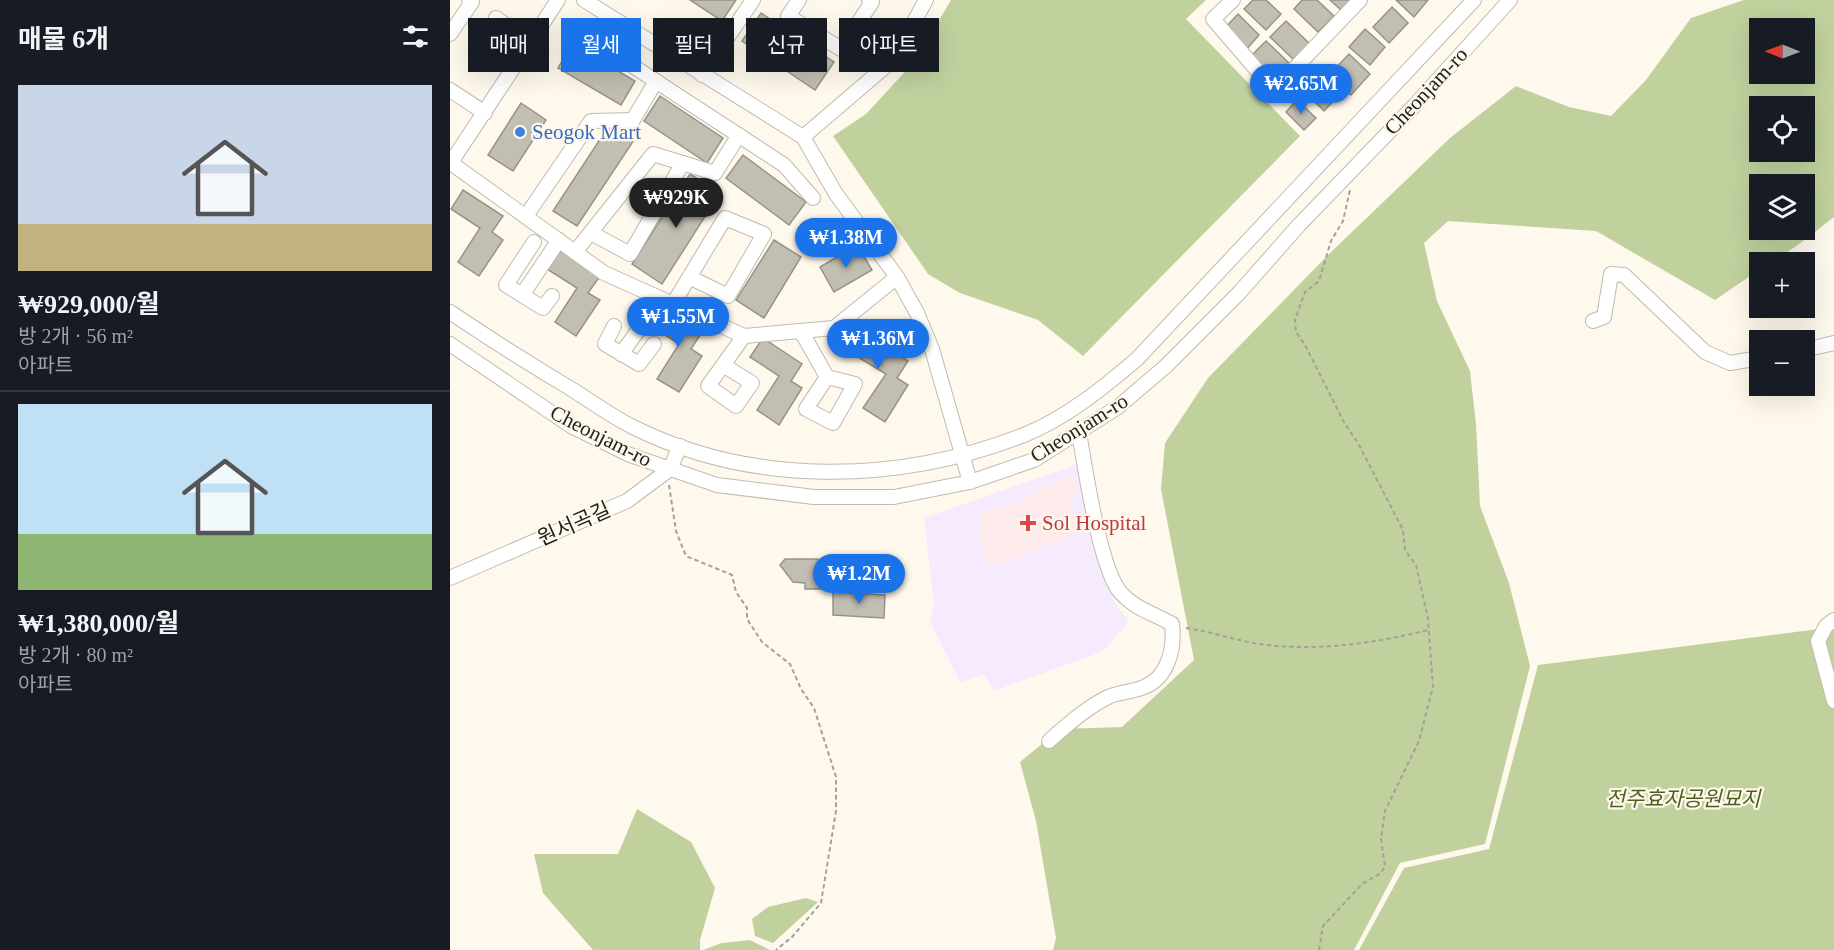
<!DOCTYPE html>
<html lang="ko">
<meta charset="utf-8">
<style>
:root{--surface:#171b24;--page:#242831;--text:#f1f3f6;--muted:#9ea1a6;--line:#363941;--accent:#1a73e8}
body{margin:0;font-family:"Times New Roman","Noto Sans KR",serif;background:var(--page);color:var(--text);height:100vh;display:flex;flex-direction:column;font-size:22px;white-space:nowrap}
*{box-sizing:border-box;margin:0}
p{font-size:20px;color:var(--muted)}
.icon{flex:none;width:33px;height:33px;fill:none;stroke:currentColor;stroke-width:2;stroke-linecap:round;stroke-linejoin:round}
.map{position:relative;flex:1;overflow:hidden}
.drawer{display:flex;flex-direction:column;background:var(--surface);width:450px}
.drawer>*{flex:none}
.hud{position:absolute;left:18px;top:18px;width:570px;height:54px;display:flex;gap:12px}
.needle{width:39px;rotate:271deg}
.tools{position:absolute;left:1299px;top:18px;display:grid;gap:12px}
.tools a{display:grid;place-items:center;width:66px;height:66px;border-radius:0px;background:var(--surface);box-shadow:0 6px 24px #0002;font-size:30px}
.price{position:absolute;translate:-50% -51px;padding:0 14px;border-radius:21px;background:var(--accent);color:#fff;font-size:20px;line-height:39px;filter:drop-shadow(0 2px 3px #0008)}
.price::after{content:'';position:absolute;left:50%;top:36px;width:18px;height:14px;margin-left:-9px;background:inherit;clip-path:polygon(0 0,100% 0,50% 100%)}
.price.on{background:#222;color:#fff}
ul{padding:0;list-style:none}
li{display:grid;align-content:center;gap:12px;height:318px;padding:0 18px}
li+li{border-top:2px solid var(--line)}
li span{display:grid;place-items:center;height:186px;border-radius:0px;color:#555}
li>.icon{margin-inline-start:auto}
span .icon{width:108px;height:108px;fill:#fffc;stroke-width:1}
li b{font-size:26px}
h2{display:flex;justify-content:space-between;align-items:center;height:72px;padding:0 18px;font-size:26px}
.pill{padding:0 21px;border-radius:0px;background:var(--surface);box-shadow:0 6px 24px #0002;font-size:21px;line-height:54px}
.pill.on{background:var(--accent);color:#fff}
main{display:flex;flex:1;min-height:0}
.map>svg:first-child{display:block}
</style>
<main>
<section class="drawer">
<h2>매물 6개<svg class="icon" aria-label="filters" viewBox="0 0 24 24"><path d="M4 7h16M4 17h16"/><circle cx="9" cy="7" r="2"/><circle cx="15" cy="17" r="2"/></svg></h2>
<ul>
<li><span style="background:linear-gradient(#c9d6e8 75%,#c2b280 0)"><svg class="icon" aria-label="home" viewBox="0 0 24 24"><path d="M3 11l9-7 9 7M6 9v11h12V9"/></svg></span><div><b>₩929,000/월</b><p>방 2개 · 56 m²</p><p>아파트</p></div></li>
<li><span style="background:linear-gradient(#bfe0f5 70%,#8fb573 0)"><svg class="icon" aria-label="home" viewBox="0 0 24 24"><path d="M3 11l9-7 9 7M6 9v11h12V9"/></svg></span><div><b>₩1,380,000/월</b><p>방 2개 · 80 m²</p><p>아파트</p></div></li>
</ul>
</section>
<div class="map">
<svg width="1384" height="950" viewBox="0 0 1384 950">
<rect width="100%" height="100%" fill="#fff9ed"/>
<!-- commercial -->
<path fill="#f6eaff" d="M628,464L665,604L679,621L654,651L544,691L534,675L510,682L480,622L484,604L474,518Z"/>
<!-- medical -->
<path fill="#fcebea" d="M622,476L629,495L618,499L630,534L539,567L527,533L533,530L528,515L585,495L584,490Z"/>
<!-- green -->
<g fill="#c0d19e" fill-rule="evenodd">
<path d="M501,0H756L736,19L850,136L633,356L588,320L510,293L478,274L383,136L416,114L465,61Z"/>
<path d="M1294,0H1384V217C1365,231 1332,262 1310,262L1309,270L1265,300L1146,231L998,221L974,243L987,301L1020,371L1026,424L1030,506L1059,583L1080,666L1035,844L950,863L904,950H603L606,938L586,821L570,762L610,729L672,727L744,660L711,489L715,443L758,378L879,254L1000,138L1066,86L1119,107L1161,116L1196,80L1241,18ZM1310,28H1354V74H1310ZM1310,106H1354V152H1310ZM1310,184H1354V230H1310Z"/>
<path d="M1384,627V950H909L954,868L1039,849L1088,665Z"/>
<path d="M187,809L241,842L265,888L250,940V950H143L93,893L84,854H168Z"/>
<path d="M356,898L368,902L323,943L305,936L302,919L318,907Z"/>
<path d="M300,940L320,950H253L272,943Z"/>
</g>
<!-- building -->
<g fill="#c3beb2" stroke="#989388" stroke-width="1.5">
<path d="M240,0H286L272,21Z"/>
<path d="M803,0H816L831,14L816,30L794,9Z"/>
<path d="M852,0H867L884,16L868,32L844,9Z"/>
<path d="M880,0H900L891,10Z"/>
<path d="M946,0H978L964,17Z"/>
<path d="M942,7L958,23L939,43L923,27Z"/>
<path d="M311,13L384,62L365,90L292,41Z"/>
<path d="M788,14L809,35L795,51L773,30Z"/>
<path d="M836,21L860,44L844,60L820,37Z"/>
<path d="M915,29L935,47L920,65L899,47Z"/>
<path d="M816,41L840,64L825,80L800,57Z"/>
<path d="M122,44L185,81L171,105L108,68Z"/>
<path d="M899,54L920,74L901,95L879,75Z"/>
<path d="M869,75L889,95L874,111L854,91Z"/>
<path d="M210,96L273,138L257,163L194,121Z"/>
<path d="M847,100L866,118L854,130L836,112Z"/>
<path d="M71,103L96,120L63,171L38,155Z"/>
<path d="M160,124L184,140L127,226L103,211Z"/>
<path d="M293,155L356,202L339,225L276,178Z"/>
<path d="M240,174L270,193L212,284L182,264Z"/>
<path d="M13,190L53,216L42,232L53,240L29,276L8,262L30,228L1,209Z"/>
<path d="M324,240L351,257L314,318L286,300Z"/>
<path d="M407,245L422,270L384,292L370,267Z"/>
<path d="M110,250L150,276L138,293L150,300L126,336L105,322L127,288L97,269Z"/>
<path d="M213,306L252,332L241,349L252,356L229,392L207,379L229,344L200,325Z"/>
<path d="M400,324L458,361L447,378L458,385L435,422L413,408L436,374L388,345Z"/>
<path d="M313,338L352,364L341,381L352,388L329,425L307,410L329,376L300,357Z"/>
<path d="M335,559H368L369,565H398L396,589H355V583L343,582L330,565Z"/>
<path d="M383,592L435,595L434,618L383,615Z"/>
</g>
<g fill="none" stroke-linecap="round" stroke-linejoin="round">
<defs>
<g id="minor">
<path d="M134,0L353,137L386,194L447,277L467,313L482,349L520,482"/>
<path d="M349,0L338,16L391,49L422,2L419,0"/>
<path d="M783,0L763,19L824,90L910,0"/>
<path d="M46,18L81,43"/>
<path d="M0,34L22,2L19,0"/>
<path d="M137,36L334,165L363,198"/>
<path d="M252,75L303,0"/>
<path d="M0,90L35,113"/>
<path d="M353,137L443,60L476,0"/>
<path d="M1,163L154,273L294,336L384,328L447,277"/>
<path d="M0,164L108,0"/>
<path d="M76,216L141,121L183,120L206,81"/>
<path d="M141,233L180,254L233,163"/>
<path d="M84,242L56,285L72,295L109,240"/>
<path d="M125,252L203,154L265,173L289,135"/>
<path d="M72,295L93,308L102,296"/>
<path d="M223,304L275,218L314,234L278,296L239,277"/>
<path d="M0,312C40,339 81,365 123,390C142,402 161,416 181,426C302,487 449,484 574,435C616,418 653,388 687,359L1024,0"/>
<path d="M1143,321L1154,317L1161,274L1174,275L1255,352L1280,363L1310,358"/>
<path d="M164,326L155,344L189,364L204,344"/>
<path d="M351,331L377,377L356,409L383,423L405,384L377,377"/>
<path d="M0,344L121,426L180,455L267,485L364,497H444L520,482L584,460L668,407L716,366L789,293L849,225L965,105L1060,0"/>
<path d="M1354,350L1384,343"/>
<path d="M171,354L211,299"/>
<path d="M273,365L302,383L286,406L258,386L294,336"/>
<path d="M0,578L177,501L220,469L230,446"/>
<path d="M1384,620L1376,626L1368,641L1384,701"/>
<path d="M599,741C617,725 636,708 658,697C669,692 683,692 694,687C718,678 725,648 722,624C705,614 685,609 671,593C650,570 635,467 629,433"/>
</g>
</defs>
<!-- minor casing -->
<use href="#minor" stroke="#c0bbaf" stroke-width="16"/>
<!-- path -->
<g stroke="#a5a197" stroke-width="2" stroke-dasharray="4.5 3" stroke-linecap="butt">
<path d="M219,485L226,531L236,556L282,575L286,592L297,608V619L312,642L340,664L351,689L364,708L386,777V811L371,903L342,937L326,950"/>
<path d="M736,628C764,632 789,642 817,645C871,651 926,643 978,630"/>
<path d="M869,950L873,926L912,884L931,873L935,866L931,839L935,811L969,741L983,687L978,619L966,565L955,550L953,530L908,443L895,424L855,345L846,332L845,320L855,292L869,281L881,241L893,221L900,190"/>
</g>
<!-- minor -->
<use href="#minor" stroke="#fff" stroke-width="14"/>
</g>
<!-- markers -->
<circle fill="#3f7fe0" stroke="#fff9ed" stroke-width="2" cx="70" cy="132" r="6"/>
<path fill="#e0444e" stroke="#fff9ed" stroke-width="2" d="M575 514h6v6h6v6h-6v6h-6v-6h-6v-6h6z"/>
<g text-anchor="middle" stroke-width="4.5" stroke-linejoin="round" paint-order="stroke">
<!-- street labels -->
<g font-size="21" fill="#24221d" stroke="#fff9ed">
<text transform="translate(976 91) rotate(-47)" y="7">Cheonjam-ro</text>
<text transform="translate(629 428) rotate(-32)" y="7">Cheonjam-ro</text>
<text transform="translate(151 436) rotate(27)" y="7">Cheonjam-ro</text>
<text transform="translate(124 524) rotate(-24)" y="7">원서곡길</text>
</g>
<!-- shop labels -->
<g font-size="21" fill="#366cbe" stroke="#fff9ed" text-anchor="start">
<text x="82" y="139">Seogok Mart</text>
</g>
<!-- health labels -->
<g font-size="21" fill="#be3a42" stroke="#fff9ed" text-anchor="start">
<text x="592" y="530">Sol Hospital</text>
</g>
<!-- park labels -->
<g font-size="21" font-style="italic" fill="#4d601c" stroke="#fff9ed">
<text x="1233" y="806">전주효자공원묘지</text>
</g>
</g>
</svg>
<div class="tools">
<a><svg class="needle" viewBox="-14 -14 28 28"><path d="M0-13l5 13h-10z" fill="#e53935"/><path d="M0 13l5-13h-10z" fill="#9ea1a6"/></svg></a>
<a><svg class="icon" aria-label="locate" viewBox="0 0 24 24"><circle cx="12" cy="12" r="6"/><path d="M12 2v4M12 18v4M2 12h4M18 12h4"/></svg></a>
<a><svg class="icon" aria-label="layers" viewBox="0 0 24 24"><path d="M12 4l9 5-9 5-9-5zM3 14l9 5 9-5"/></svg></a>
<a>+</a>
<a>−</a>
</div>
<b class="price" style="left:851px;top:115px">₩2.65M</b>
<b class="price on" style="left:226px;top:229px">₩929K</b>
<b class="price" style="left:396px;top:269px">₩1.38M</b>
<b class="price" style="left:228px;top:348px">₩1.55M</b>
<b class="price" style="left:428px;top:370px">₩1.36M</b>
<b class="price" style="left:409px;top:605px">₩1.2M</b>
<div class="hud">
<a class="pill">매매</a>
<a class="pill on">월세</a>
<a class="pill">필터</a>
<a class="pill">신규</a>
<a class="pill">아파트</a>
</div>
</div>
</main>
